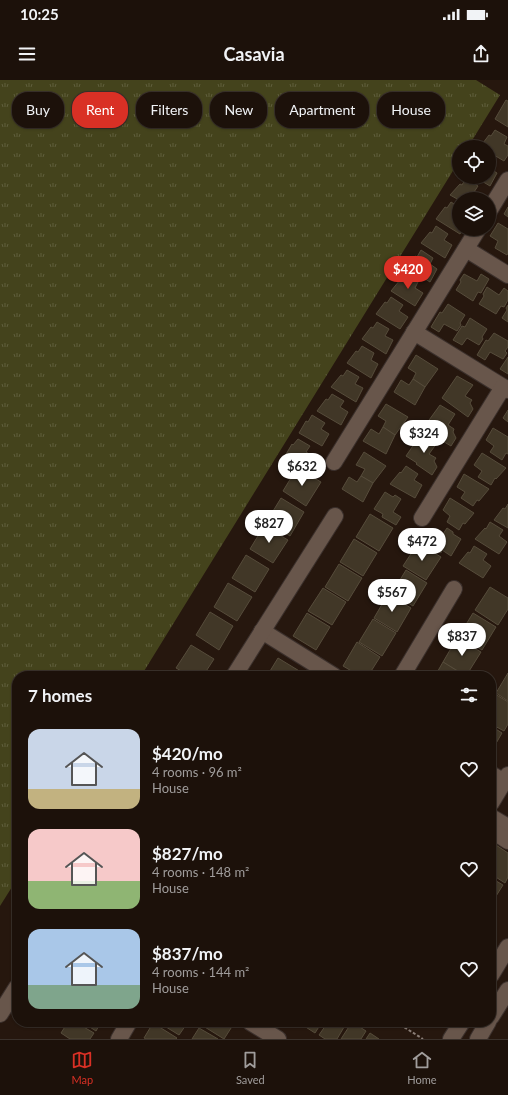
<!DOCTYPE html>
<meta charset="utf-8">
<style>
:root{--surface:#1c110a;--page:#291f18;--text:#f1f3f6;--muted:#a09d9c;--line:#3a312b;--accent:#d93025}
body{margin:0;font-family:Lato,sans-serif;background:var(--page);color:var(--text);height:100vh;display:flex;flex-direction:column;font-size:15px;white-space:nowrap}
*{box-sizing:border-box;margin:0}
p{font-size:13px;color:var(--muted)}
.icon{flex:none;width:22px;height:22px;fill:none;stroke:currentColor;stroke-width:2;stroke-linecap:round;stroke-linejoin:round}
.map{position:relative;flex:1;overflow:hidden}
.panel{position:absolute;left:12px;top:591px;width:484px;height:356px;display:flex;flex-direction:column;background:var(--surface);border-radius:16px;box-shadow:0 1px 3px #0004,0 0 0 1px var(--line)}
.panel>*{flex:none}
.hud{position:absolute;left:12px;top:12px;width:484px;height:36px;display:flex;gap:8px}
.fabs{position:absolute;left:452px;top:60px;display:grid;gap:8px}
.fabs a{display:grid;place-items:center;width:44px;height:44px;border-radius:50%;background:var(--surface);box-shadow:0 1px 3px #0004,0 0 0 1px var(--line);font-size:20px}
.price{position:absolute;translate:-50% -34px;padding:0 9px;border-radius:14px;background:#fff;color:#222;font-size:13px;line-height:26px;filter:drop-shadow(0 1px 2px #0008)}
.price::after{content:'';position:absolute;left:50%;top:24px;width:12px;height:9px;margin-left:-6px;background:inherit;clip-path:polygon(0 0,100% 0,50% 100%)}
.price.active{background:var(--accent);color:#fff}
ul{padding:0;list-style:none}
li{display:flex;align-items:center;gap:12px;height:100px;padding:0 16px}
li span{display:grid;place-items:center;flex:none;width:112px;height:80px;border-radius:12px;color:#555}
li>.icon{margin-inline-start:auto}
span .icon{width:48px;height:48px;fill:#fffc;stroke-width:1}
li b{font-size:17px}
h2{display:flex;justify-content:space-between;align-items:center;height:48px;padding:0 16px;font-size:17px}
.chip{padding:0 14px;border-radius:16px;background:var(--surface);box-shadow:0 1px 3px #0004,0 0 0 1px var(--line);font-size:14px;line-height:36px}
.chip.active{background:var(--accent);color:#fff}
.status{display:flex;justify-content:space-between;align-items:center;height:28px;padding:0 20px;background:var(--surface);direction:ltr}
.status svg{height:11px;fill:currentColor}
header{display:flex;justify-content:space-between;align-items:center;height:52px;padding:0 16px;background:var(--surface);font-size:18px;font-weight:700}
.tab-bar{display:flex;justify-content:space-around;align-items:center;height:56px;border-top:1px solid var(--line);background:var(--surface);font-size:11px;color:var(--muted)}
.tab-bar a{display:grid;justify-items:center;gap:2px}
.tab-bar .active{color:var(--accent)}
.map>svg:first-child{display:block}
</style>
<div class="status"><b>10:25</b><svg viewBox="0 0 49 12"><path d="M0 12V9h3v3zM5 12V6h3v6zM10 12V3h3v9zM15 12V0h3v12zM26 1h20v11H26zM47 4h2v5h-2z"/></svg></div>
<header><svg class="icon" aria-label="menu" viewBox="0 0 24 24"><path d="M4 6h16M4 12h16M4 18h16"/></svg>Casavia<svg class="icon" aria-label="share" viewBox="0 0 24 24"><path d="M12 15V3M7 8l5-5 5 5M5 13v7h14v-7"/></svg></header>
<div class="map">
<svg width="508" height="959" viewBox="0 0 508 959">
<defs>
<pattern id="grass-tufts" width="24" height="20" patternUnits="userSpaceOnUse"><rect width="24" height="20" fill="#44431c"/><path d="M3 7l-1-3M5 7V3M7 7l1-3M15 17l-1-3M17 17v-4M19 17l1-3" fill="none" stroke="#5f5e3c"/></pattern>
</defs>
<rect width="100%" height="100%" fill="#26170e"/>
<!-- grass -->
<path fill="url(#grass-tufts)" d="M0,0H476L500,15L468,67H459V81L141,596H17V799L0,826Z"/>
<!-- building -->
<g fill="#413727" stroke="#564c3b">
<path d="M506,20L508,21V47L495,39Z"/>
<path d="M495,50L507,57L504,64L508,66V75L504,81L489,72V67H480L489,55L491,56Z"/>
<path d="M489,79L493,81L489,88L497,93L490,106L475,97H489Z"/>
<path d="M466,98L478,106L474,112L482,117L481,119H459V120L450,115L460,104L462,105Z"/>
<path d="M451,122L459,127V149H463L460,154L436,139L445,127L447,128Z"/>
<path d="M508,127V137L504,134Z"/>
<path d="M498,143L508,149V173L507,175L495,168L498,161L490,156Z"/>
<path d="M436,146L448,154L444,160L452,165L445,178L421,163L430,152L432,153Z"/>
<path d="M421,170L433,178L430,184L437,189L430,202L406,187L415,176L417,177Z"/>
<path d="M406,194L418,202L415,208L423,213L415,226L391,211L400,200L402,201Z"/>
<path d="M464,194L477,201L481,194L489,199L481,213L478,212L473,221L456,210L461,202L460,200Z"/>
<path d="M487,207L499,215L504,208L508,211V220L504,227L501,226L496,234L479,224L484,216L483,214Z"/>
<path d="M391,217L403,225L399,231L408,237L400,249L376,234L385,222L387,223Z"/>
<path d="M448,224L465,235L460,243L461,245L457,251L444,244L439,252L431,247L440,232L442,233Z"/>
<path d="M508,225V242L502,238L507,230L506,228Z"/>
<path d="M470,238L487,249L482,257L483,259L479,265L467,258L462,265L453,260L462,246L465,247Z"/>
<path d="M377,242L389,249L385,256L393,260L386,274L362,259L371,247L373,248Z"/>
<path d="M494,253L508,261V267L505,271L507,273L503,279L490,272L485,280L477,275L486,260L488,261Z"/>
<path d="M362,266L374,273L371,280L378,284L371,298L347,283L356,271L358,272Z"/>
<path d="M416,275L438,289L425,307L413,299L416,293L408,288Z"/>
<path d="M508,277V294L500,289Z"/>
<path d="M347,290L359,297L355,304L363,308L356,322L331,307L341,295L343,296Z"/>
<path d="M457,296L473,305L465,316L472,320L470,323L473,329L468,337L442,318Z"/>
<path d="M413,299L425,307L415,325L394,312L401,300L409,305Z"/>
<path d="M332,314L344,321L340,327L348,332L341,345L317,331L326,319L328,320Z"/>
<path d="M386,324L408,337L395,355L383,347L386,341L378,336Z"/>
<path d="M440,325L455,334L448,345L454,349L453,352L456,358L451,366L434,356L435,354L424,347Z"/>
<path d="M508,330V342L503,338Z"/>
<path d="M312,335L325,343L321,349L329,354L322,366L299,353L306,341L308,342Z"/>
<path d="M383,347L395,355L386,374L363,361L371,349L379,354Z"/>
<path d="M493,348L508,357V374L506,373L502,380L490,372L494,366L486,360Z"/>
<path d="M421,354L437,363L429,374L436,378L434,381L437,387L432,395L416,384L417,383L406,376Z"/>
<path d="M298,359L310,366L306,372L314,377L307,390L285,376L292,364L293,365Z"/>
<path d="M364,372L386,386L373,403L361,396L365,389L356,385Z"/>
<path d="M482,373L506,388L496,399L495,398L491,405L478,397L482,391L474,385Z"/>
<path d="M406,386L418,394L414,400L422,405L415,418L390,404L400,392L401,393Z"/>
<path d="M297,388L321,402L306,426L283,411Z"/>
<path d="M464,394L489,409L479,421L477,420L473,426L461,418L465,412L457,407Z"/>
<path d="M361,396L373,403L363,422L342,409L349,397L357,402Z"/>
<path d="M385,412L393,417L395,415L401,419L393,432L401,437L396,445L382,437L383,434L374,429Z"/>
<path d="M281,418L304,432L290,456L267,441Z"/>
<path d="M450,418L474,433L465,444L463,443L459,450L447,442L450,436L443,430Z"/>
<path d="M508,424V448L494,440L503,428L505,429Z"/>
<path d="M370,434L393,448L379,471L356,457Z"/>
<path d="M490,442L503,450L499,456L507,462L499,474L475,459L485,448L486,449Z"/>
<path d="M264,446L288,460L273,483L250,469Z"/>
<path d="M447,448L453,452V454L461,459L451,476L442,470L441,473L426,464L431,456L439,460Z"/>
<path d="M354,459L377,473L363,496L340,482Z"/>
<path d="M418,463L441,477L426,500L403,486Z"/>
<path d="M474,466L487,474L483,480L491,486L483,498L459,483L468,472L470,473Z"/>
<path d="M246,475L269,489L255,512L232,498Z"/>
<path d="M339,484L362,498L348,521L325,507Z"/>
<path d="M406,490L427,503L413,526L392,513Z"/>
<path d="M228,503L252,517L237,541L214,527Z"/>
<path d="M490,507L508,518V529L498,545L475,530Z"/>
<path d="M323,508L346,522L332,545L308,531Z"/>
<path d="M388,514L411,528L397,552L374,538Z"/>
<path d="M210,532L233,546L219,570L196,555Z"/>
<path d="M307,533L330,547L316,570L293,556Z"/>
<path d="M473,533L496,547L482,570L459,556Z"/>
<path d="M373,539L396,553L382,576L359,562Z"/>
<path d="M457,558L481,572L466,596L443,582Z"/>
<path d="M357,562L380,577L368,596H360L343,586Z"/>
<path d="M191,565L214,579L203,596H190L176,588Z"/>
<path d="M278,578L301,592L299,596H267Z"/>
<path d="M443,582L464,595V596H435Z"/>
<path d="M173,591L180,596H170Z"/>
<path d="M508,593V621L496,613Z"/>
<path d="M495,614L508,622V644L504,651L491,644V620Z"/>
<path d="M491,646L502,653L491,672Z"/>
<path d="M496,765L508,773V797L505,803L491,794V773Z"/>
<path d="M491,798L503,805L491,824Z"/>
<path d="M68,942H75L94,953L90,959H70L61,953Z"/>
<path d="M82,942H101L96,951Z"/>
<path d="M158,942H188L179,955Z"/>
<path d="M202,942H229L233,945L224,959L200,944Z"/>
<path d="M302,942H322L315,953L301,944Z"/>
<path d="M328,942H347L337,959H325L319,955Z"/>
<path d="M352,942L366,951L361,959H341Z"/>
<path d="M153,943L177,958L176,959H146L144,958Z"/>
<path d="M199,948L218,959H192Z"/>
<path d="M370,953L379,959H366Z"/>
</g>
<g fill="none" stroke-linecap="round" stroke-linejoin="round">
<defs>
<g id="minor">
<path d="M489,131L508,100"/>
<path d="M466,169L508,195"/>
<path d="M414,252L508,310"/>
<path d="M334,382L478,149"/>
<path d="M422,438L503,307"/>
<path d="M262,551L334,596"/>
<path d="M234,596L335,436"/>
<path d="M402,596L454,509"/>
<path d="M491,694L504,702"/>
<path d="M491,723L508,695"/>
<path d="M491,737L508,747"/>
<path d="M491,750L508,761"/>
<path d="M491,895L508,867"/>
<path d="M0,934L17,907"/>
<path d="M491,937L508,910"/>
<path d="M250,942L278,959"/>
<path d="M119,959L129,942"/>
<path d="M451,959L462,942"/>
<path d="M478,959L488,942"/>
</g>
</defs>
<!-- minor casing -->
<use href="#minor" stroke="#3b302c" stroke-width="18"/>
<!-- path -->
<path stroke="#8b7e77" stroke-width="2" stroke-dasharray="3 2" stroke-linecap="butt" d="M396,942L423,959"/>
<!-- minor -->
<use href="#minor" stroke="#68564b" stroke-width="16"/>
</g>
</svg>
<div class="fabs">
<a><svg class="icon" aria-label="locate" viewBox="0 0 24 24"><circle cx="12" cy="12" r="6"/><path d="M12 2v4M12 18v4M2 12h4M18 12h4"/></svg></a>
<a><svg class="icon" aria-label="layers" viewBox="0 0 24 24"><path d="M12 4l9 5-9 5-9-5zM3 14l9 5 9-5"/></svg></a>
</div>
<b class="price active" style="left:408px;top:210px">$420</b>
<b class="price" style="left:424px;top:374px">$324</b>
<b class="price" style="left:302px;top:407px">$632</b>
<b class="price" style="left:269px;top:464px">$827</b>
<b class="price" style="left:422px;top:482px">$472</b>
<b class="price" style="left:392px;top:533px">$567</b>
<b class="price" style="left:462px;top:577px">$837</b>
<div class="hud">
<a class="chip">Buy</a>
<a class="chip active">Rent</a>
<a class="chip">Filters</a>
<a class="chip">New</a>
<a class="chip">Apartment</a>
<a class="chip">House</a>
</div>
<section class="panel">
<h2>7 homes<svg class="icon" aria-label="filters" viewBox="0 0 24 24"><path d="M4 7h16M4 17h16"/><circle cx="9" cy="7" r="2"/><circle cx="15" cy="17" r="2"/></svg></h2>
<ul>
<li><span style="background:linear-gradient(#c9d6e8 75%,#c2b280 0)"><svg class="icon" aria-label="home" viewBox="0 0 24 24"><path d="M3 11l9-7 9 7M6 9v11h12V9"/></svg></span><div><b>$420/mo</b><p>4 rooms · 96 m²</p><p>House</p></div><svg class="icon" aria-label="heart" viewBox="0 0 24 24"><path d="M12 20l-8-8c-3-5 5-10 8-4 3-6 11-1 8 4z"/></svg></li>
<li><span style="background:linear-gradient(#f6c9c9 65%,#8fb573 0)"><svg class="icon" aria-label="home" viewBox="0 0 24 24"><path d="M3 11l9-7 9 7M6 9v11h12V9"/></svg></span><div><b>$827/mo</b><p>4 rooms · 148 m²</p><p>House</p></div><svg class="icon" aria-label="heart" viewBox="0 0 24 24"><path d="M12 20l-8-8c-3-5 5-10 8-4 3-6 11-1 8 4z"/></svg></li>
<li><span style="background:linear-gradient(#a9c7e8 70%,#7fa58c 0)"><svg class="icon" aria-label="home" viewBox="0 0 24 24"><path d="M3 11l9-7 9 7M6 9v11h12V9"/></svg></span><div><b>$837/mo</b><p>4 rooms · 144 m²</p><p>House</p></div><svg class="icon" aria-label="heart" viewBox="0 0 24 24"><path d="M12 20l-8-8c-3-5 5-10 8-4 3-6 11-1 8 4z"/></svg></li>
</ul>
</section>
</div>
<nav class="tab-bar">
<a class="active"><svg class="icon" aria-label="map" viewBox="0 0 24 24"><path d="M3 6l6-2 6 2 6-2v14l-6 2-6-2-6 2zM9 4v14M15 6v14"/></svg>Map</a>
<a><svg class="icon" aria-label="saved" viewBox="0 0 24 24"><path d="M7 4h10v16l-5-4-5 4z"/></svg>Saved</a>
<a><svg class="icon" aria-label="home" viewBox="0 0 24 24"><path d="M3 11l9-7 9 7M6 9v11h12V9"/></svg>Home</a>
</nav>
